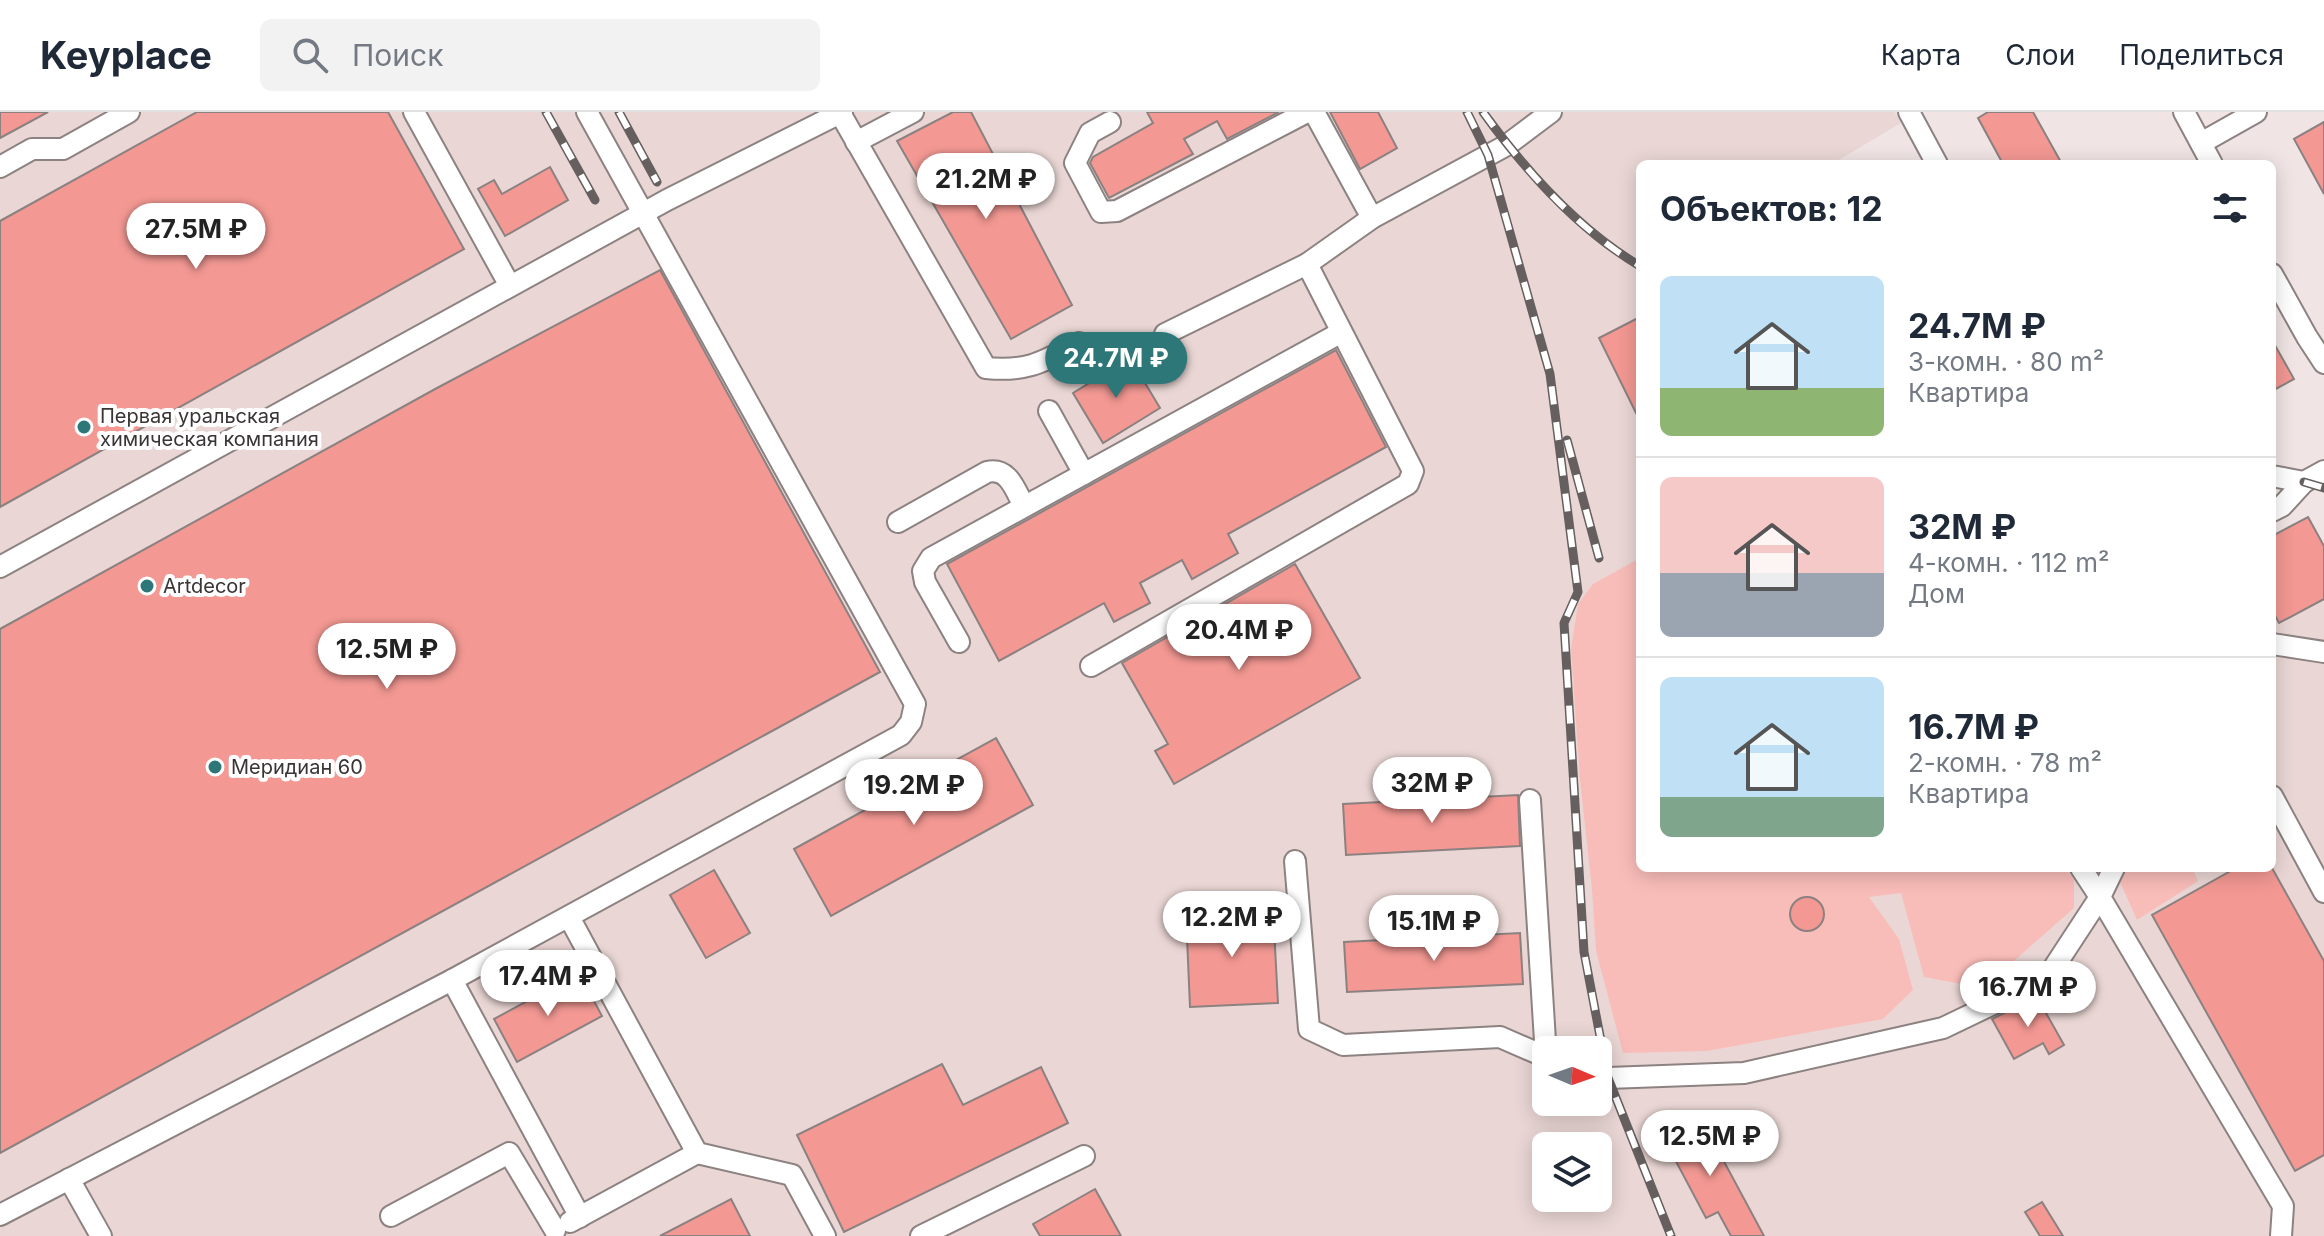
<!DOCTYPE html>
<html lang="ru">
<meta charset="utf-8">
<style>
:root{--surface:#fff;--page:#f2f2f3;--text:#1f2937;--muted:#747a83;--line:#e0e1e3;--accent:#2d7778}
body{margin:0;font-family:Inter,sans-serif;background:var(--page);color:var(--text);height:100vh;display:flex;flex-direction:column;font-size:30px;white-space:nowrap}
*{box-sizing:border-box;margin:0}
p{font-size:26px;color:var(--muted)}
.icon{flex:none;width:44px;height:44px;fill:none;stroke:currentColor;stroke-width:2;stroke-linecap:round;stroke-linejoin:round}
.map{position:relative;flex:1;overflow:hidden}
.panel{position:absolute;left:1636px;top:48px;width:640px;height:712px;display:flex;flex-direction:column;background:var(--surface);border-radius:12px;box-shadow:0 4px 20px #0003}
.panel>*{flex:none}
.needle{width:52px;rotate:92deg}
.controls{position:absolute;left:1532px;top:924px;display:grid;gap:16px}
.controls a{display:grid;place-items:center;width:80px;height:80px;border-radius:12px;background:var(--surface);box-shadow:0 4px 20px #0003;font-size:40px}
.price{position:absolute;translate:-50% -68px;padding:0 18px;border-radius:28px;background:#fff;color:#222;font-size:26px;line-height:52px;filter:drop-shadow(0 2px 4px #0008)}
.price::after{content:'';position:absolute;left:50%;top:48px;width:24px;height:18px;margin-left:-12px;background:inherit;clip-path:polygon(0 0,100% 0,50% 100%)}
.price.selected{background:var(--accent);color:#fff}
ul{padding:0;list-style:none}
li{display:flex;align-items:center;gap:24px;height:200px;padding:0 24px}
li+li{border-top:2px solid var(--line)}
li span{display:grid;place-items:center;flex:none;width:224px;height:160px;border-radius:12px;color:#555}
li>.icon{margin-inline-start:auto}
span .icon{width:96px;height:96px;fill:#fffc;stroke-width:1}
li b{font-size:34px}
h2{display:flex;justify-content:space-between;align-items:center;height:96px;padding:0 24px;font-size:34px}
header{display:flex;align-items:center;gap:48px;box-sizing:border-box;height:112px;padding:0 40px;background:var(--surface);border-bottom:2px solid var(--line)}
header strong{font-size:38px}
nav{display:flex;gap:44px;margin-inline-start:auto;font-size:28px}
.search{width:560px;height:72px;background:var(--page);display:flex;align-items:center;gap:20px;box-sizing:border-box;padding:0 28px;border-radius:12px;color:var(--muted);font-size:30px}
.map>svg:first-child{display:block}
</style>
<header>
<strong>Keyplace</strong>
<div class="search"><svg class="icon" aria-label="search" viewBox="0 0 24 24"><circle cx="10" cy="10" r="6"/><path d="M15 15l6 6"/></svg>Поиск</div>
<nav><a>Карта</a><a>Слои</a><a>Поделиться</a></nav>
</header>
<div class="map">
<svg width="2324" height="1124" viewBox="0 0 2324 1124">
<rect width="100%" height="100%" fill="#f0e5e4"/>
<!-- built -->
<path fill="#ead7d5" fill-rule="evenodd" d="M0,0H1895L1901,11L1832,52H1640V756H2272V424L2308,405L2324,434V1124H0ZM1546,938H1598V990H1546ZM1546,1034H1598V1086H1546Z"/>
<!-- green -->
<g fill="#f9bdb9">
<path d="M1640,446V756H2064L2074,767V796L1983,876L1924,865L1901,781L1869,785L1899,827L1913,878L1883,907L1707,939L1623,941L1596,839L1592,778L1580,668L1571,537L1578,492L1593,472Z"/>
<path d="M2122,756H2192L2198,769L2137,808L2120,770Z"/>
</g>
<!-- building -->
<g fill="#f39893" stroke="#8b8180" stroke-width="2">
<path d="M0,0H48L0,26Z"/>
<path d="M197,0H388L464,137L0,395V109Z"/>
<path d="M953,0H971L1072,193L1011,227L897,29Z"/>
<path d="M1147,0H1279L1227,27L1217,9L1184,27L1193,42L1109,86L1090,51L1093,45L1153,11Z"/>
<path d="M1330,0H1378L1397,36L1360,57Z"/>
<path d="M1988,0H2033L2062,52H2003L1978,6Z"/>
<path d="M2324,10V82L2294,27Z"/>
<path d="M550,55L568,88L505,124L478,77L494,68L502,82Z"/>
<path d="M660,158L880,560L0,1041V517L437,276Z"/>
<path d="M1640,205V309L1599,226Z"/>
<path d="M2272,228L2294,267L2272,279Z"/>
<path d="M1336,238L1386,335L1228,422L1238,441L1192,467L1182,448L1140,471L1150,491L1114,510L1104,491L999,549L947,452Z"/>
<path d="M1130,246L1160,296L1103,331L1073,281Z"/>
<path d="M2308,405L2324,434V487L2279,511L2272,498V424Z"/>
<path d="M1295,452L1360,566L1174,672L1155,639L1168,632L1122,551Z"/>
<path d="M996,626L1033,693L831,804L794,737Z"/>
<path d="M1518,683L1520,734L1346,743L1343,692Z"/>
<path d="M2236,756H2272L2324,849V1043L2295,1059L2152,803Z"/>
<path d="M714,758L750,821L706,846L670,783Z"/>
<circle cx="1807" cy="802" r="17"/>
<path d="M1273,798L1278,891L1190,895L1186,802Z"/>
<path d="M1520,821L1523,872L1347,880L1344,830Z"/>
<path d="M579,861L602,904L517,950L494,907Z"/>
<path d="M2037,885L2064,933L2049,942L2043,931L2014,947L1992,907Z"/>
<path d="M942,952L963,993L1041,955L1068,1011L844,1120L797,1023Z"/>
<path d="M1699,1003L1764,1124H1731L1718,1100L1706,1106L1662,1023Z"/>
<path d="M1095,1077L1121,1124H1040L1033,1112Z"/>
<path d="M731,1087L750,1124H660Z"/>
<path d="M2042,1090L2063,1124H2040L2025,1100Z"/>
</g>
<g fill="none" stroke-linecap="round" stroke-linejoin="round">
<defs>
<g id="minor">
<path d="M414,0L510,174"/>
<path d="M1314,0L1372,106"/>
<path d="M1909,0L1937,52"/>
<path d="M2184,0L2212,52"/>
<path d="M840,1L986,256C1028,260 1043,250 1079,231"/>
<path d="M1110,10L1090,21L1075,51L1101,100L1117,99L1307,0"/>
<path d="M856,30L913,0"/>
<path d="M2201,31L2256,0"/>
<path d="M0,55L32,37H63L129,0"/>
<path d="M2272,162L2307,225L2324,251"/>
<path d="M1165,222L1307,152L1372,106L1507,33L1551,0"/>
<path d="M1049,299L1084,362"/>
<path d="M2272,364L2304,370"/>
<path d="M2272,399L2282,394L2304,370L2324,359"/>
<path d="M898,410L987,360C1009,355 1015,378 1024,394"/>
<path d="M0,455L667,88L842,0"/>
<path d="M959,530L925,470L923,459L931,446L1340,221"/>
<path d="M2272,532L2324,540"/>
<path d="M1091,554L1408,372L1413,359L1307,152"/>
<path d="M2272,684L2324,780"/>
<path d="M1530,688L1546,945"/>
<path d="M1295,749L1309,917L1343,933L1500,925L1546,945"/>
<path d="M2114,756L2100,785L2283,1094L2281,1124"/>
<path d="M569,805L697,1041L792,1063L825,1124"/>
<path d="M452,868L580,1105"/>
<path d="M1598,963L1608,966L1744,961L1943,916L2047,866L2100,785L2081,756"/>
<path d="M69,1067L101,1124"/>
<path d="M0,1103L452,868L901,623L911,610L915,592L587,0"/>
<path d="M391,1104L509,1041L555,1118"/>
<path d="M570,1110L697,1041"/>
<path d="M921,1124L1084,1044"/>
</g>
</defs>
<!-- minor casing -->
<use href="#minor" stroke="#8c8281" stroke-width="24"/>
<!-- minor -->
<use href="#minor" stroke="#fff" stroke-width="20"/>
<defs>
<g id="rail">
<path d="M546,0L595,88"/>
<path d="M619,0L657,70"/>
<path d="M1467,0L1488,43L1550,262L1578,480L1564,511L1584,840L1608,966L1671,1124"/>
<path d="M1483,0C1525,58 1577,117 1640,154"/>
<path d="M1567,328L1599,446"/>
<path d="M2304,370L2324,376"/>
</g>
</defs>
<!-- rail casing -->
<use href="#rail" stroke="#65605f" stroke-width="9"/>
<!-- rail -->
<use href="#rail" stroke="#fff" stroke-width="6" stroke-dasharray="18" stroke-linecap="butt"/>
</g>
<!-- markers -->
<g fill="#2d7778" stroke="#fff" stroke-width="3">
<circle cx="84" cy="315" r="8"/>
<circle cx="147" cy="474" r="8"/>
<circle cx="215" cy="655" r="8"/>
</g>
<g text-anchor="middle" stroke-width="8" stroke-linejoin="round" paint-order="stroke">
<!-- poi labels -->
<g font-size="20" fill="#393535" stroke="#fff" text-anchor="start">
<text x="100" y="311">Первая уральская<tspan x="100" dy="23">химическая компания</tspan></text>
<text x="163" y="481">Artdecor</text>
<text x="231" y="662">Меридиан 60</text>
</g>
</g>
</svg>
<div class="controls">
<a><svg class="needle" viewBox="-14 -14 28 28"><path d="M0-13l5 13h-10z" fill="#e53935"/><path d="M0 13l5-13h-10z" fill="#747a83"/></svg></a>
<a><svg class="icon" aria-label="layers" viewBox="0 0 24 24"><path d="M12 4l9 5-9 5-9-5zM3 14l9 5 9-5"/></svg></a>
</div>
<b class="price" style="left:986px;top:109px">21.2M ₽</b>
<b class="price" style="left:196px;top:159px">27.5M ₽</b>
<b class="price selected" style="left:1116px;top:288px">24.7M ₽</b>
<b class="price" style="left:1239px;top:560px">20.4M ₽</b>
<b class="price" style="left:387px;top:579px">12.5M ₽</b>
<b class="price" style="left:1432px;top:713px">32M ₽</b>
<b class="price" style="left:914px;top:715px">19.2M ₽</b>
<b class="price" style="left:1232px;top:847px">12.2M ₽</b>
<b class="price" style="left:1434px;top:851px">15.1M ₽</b>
<b class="price" style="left:548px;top:906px">17.4M ₽</b>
<b class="price" style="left:2028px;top:917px">16.7M ₽</b>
<b class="price" style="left:1710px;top:1066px">12.5M ₽</b>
<section class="panel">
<h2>Объектов: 12<svg class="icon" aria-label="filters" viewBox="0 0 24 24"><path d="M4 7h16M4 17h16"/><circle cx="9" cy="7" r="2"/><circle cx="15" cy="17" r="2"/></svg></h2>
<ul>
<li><span style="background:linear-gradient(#bfe0f5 70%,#8fb573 0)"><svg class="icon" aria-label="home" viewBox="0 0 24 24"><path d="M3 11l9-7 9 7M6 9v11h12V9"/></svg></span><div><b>24.7M ₽</b><p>3-комн. · 80 m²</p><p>Квартира</p></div></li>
<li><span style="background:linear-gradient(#f6c9c9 60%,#9aa5b1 0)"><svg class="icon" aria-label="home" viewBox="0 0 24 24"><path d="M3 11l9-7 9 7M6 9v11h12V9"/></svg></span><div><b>32M ₽</b><p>4-комн. · 112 m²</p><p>Дом</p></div></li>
<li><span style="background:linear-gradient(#bfe0f5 75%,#7fa58c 0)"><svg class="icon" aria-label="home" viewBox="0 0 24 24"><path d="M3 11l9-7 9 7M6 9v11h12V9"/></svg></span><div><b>16.7M ₽</b><p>2-комн. · 78 m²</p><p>Квартира</p></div></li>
</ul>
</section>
</div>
